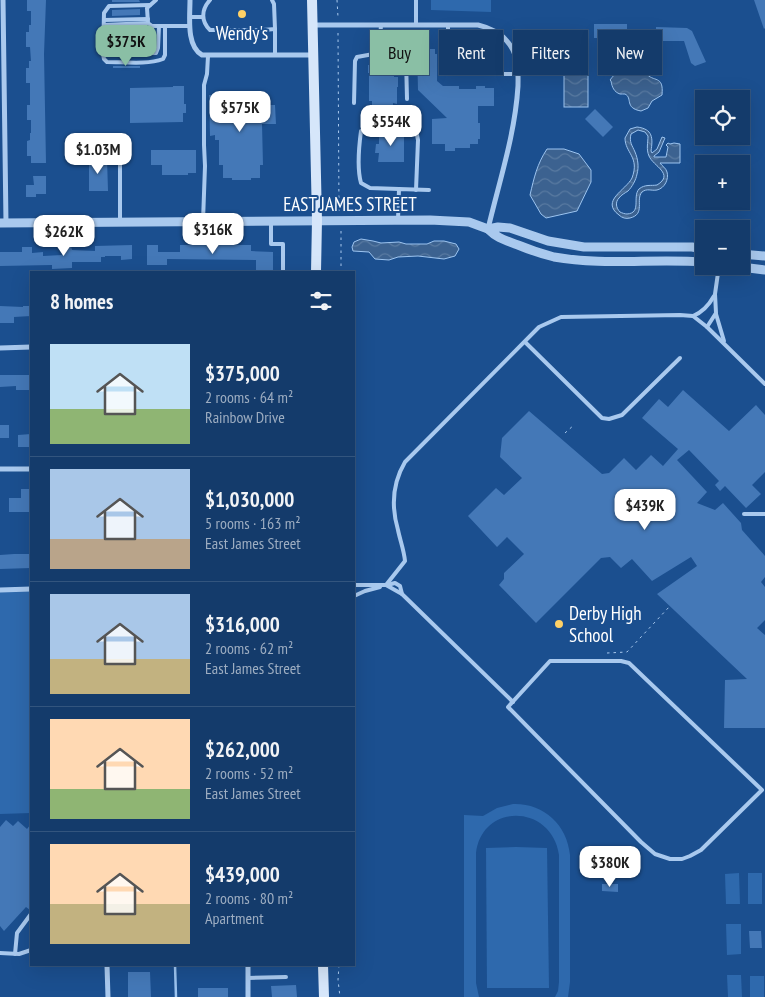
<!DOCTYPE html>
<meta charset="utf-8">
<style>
:root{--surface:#143b6b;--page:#1d4271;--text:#f1f3f6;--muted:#9dadc1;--line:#33557e;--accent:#8abfa5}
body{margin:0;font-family:"PT Sans Narrow",sans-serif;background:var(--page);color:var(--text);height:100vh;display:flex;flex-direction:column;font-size:19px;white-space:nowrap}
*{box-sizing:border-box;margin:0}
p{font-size:16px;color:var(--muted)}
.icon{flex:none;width:28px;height:28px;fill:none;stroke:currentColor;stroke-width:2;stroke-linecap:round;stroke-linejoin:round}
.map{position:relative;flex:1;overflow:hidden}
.panel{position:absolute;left:30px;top:271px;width:325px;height:695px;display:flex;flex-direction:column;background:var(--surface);border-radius:0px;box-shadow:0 5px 20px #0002,0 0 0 1px var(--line)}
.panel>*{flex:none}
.guide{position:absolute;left:370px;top:30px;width:320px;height:45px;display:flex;gap:10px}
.controls{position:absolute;left:695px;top:90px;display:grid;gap:10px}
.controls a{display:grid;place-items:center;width:55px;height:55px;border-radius:0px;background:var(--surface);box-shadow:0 5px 20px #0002,0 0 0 1px var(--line);font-size:25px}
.price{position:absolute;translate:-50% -42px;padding:0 11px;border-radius:10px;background:#fff;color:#222;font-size:16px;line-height:32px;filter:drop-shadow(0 1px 2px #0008)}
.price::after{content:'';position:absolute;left:50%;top:30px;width:15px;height:11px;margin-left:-8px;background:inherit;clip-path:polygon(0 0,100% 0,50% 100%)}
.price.selected{background:var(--accent);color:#111}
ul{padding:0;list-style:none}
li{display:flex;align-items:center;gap:15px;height:125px;padding:0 20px}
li+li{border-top:1px solid var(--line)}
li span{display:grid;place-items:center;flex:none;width:140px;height:100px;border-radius:0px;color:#555}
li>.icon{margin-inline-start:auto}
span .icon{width:60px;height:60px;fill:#fffc;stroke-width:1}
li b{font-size:21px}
h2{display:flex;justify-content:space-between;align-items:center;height:60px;padding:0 20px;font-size:21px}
.pill{padding:0 18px;border-radius:0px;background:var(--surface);box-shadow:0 5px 20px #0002,0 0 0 1px var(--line);font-size:18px;line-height:45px}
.pill.selected{background:var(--accent);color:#111}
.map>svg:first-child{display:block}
</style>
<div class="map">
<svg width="765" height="997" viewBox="0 0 765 997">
<defs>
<pattern id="water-waves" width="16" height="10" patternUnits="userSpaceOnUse" patternTransform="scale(1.25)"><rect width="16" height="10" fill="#3c6290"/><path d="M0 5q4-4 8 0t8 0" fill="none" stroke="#597aa1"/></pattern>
</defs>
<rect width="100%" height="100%" fill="#1b4f8f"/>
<!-- green -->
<g fill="#2e69ad">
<path d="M431,0H491V12L431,10Z"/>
<path d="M31,589V813L0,814V590Z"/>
<path d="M513,804C543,803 567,824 570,855V982L568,997H555L558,991L559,982V855C552,804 482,802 476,853V983L479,997H464V815L483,816L497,808Z"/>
<path d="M516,847L547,848L549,988H487L486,848Z"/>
<path d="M739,873L740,904H726L725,874Z"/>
<rect x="748" y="873" width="14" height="31"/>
<path d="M726,924H741V954L727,955Z"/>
<path d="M727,975H741L742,997H728Z"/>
<rect x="750" y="976" width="14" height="21"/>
</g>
<!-- water -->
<g fill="url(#water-waves)" stroke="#9cc4f0" fill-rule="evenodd">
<rect x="564" y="45" width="24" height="62"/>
<path d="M631,60C644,61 640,64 646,73C653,83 664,74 662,95L652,101L648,108L641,111C624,108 633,98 625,94C623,94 622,94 620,94C614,92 612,87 611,81L610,80C613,76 615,74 619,71C624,67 625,63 631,60Z"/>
<path d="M637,127C653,129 653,138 651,151L652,153L657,149L662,137L665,138L659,152L654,156V157H666L668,147L666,145L668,143L670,144L674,143L680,144V163H660C662,166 666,168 667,172C669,179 665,188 657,190C651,191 647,188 642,192C635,200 646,214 630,218C626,219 622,218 619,215C600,201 626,190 632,178C640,157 625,153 625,138L630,129ZM638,130L645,132L648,136C648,143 646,149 649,156C653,166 675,174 657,185C651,186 645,184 639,189C632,197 642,213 627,214C625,214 622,213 620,212C616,208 615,202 619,198C621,195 625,193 628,191C632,187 636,180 637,174C639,167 638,159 635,152C632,145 629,142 631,134Z"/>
<path d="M547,149H564L579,154L591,170V182L577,211L546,218L541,214L530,195C534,178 537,164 547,149Z"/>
<path d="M361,239L373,241L381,243L399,242L406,244H427L434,241H444L456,244L459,249L455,256L444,259L418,256L398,257L389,260L375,259L369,252L353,251L352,247L354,242Z"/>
</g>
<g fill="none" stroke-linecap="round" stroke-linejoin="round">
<!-- stream -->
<path stroke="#9cc4f0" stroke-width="2.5" d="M175,965L176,997"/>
</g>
<!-- building -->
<g fill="#4478b7">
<path d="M27,0H46L44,54L46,163H31V156H27V141L30,140V133H31V120H27V105H30V83H26V68H29V61H31L30,47H26V32H29V25H31V11H27Z"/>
<path d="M112,0H139L140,2H112Z"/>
<path d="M754,0H765V28L764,29Z"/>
<path d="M140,9V15L112,16V10Z"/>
<rect x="594" y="24" width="33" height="14"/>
<path d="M656,27L687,28L692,31L706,62L695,66L691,63L684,41H656Z"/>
<rect x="113" y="48" width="27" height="2"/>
<path d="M417,49H435V54H437V81L443,86H459V89H476V86H485V88H494V106H478V123H480V139H478V144H470V148H455V151H445V144H432V119L447,118L418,90Z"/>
<path d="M371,59H394V77H398V87H397V104L393,103V107H372V101H369V73H368V65H371Z"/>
<rect x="113" y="66" width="27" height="2"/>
<path d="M173,86H184V104H186V113H183V122L130,123V88L173,87Z"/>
<path d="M259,94V98H262V105H275L276,124H262L263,165H260V178H251V180H232V178H223V165H219V140H215V135L210,136L209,95Z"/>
<path d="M595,109L613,127L603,137L585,119Z"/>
<path d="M387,128H399V136H404V162H378L379,153H375L376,144H379V136L387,137Z"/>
<path d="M151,150H196V173H188V175H162V165H151Z"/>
<path d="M89,159H107L108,191H89Z"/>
<path d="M33,176H46V194H36V197H26V185H34Z"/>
<path d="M132,245V259L121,260V256H105V257H101V262H72V268L52,269V265L0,266V252H22V247H32V253L43,252V256L62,255L61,247L71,246L72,250L95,251V246Z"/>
<path d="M147,245H158V252H180V245H251V251L273,252V272H256V260L167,259V265H147Z"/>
<path d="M0,306L23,307V306H31V316L14,317V323H0Z"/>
<path d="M0,375H31V390H16V386L0,387Z"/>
<path d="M683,390L729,431L756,405L765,415V472L752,485L761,494L746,508L725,486L720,491L715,485L719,481L689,450L677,460L707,492L697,503L715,510L723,503L741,523L742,530L765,556V577L761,582L765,587V620L757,628L765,635V728H724L725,680L747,679L657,594L697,566L691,557L652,581L632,559L621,568L610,557L601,558L536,623L499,585L504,579V573L524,554L507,537L497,547L468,516L496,488L504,495L522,478L500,457L502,438L529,411L602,474L609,473L624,458L636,470L651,455L663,466L678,449L642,418L659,399L668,407Z"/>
<rect x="0" y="425" width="9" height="13"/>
<path d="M31,434V447H18V435Z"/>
<path d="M21,489H31V512H9V498H21Z"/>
<path d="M14,554H31V568L0,569V555Z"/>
<path d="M6,820L13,826L18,821L27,829L31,824V910H30L26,907L4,931L0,926V827Z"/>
<path d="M602,884H618V892L602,891Z"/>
<path d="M749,931H761L762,948H750Z"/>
<path d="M128,972H150L151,997H128Z"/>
<path d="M296,985L297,997H272L271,986Z"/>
<rect x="198" y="988" width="30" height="9"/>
</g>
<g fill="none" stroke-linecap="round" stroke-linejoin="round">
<!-- path -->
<g stroke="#a9c9ee" stroke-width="1" stroke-dasharray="2.5 4" stroke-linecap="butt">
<path d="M337,0L338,17"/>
<path d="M338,33L339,212"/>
<path d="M341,231V272"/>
<path d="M565,433L574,425"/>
<path d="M607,653L627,652L670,606"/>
<path d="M339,965L338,980L340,997"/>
</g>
<!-- service -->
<g stroke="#a9c9ee" stroke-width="4">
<path d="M156,0L147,8L148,23L152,26H190"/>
<path d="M210,0C201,10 201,21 210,30H263L275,29L274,4L272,0"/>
<path d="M416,0V25"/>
<path d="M150,5L109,6L104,13L103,54L104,59L107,62C124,62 147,65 163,59L165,55V26"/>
<path d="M190,17H203"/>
<path d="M104,20L148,19"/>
<path d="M104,25L148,23"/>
<path d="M448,25V67L451,74H518"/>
<path d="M103,31L152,30"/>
<path d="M103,36H152"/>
<path d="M103,44H153L152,26"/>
<path d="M379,53L401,55L406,58L407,99"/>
<path d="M103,54L156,53L158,48L159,26"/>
<path d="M275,55V29"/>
<path d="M354,103L355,61L357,57L379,53L381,25"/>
<path d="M120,163V222"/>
<path d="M399,189L370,188L361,183C357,169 359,146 361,131C372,125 404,120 414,129C417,132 417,136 418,140L416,190"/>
<path d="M271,220V244H283V272"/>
<path d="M398,220L399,189L429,190"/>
<path d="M203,221L205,166L204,145V85L207,74L208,56"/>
<path d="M716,314L724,341"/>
<path d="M693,316C703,312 709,305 714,296"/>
<path d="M707,327L716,313L715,294L719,266"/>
<path d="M525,342L602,418L609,419L622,415L680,358"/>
<path d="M744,514H765"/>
<path d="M354,585H386L402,594L513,702"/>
<path d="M386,585L405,561C404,550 400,540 398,530C391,506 392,484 405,462L539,327L561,317L680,315L693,316L707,327L765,384"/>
<path d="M387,585L395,583L400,586L402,594"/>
<path d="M354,596L365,591L380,587"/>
<path d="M550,661H621L629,663L762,790L701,850L690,856L682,859H670L655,854L641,842L508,707Z"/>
<path d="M0,953L19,954L31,950"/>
<path d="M15,954L17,933L31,914"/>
<path d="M248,978L286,977"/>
</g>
<!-- minor -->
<g stroke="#a9c9ee" stroke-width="5">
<path d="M3,0L6,223"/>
<path d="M190,0C190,17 186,46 202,55H313"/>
<path d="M313,25H478C495,29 509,38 515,55C519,65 518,76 518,86C515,135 499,182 488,229"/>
<path d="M0,348L31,347"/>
<path d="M0,469H31"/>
<path d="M0,590L31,589"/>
<path d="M107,965L108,997"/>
<path d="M248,965V997"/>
</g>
<!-- tertiary -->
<g stroke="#a9c9ee" stroke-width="9">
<path d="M0,223L430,220L469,222L488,229"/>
<path d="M704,249L692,247H584L548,241L510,228L498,227L488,229C498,239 505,240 518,245C530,250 542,254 554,257C604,266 654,258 704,262"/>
<path d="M741,254L765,256"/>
<path d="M733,266L765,270"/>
</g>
<!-- secondary -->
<g stroke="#d6e6fa" stroke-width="10">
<path d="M312,0L317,220L316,272"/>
<path d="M323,965L324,997"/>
</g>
</g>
<!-- markers -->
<g fill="#ffd166" stroke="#1b4f8f" stroke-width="2">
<circle cx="242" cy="14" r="5"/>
<circle cx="559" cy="624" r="5"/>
</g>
<g text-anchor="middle" stroke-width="4" stroke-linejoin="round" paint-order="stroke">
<!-- poi labels -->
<g font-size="19" fill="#fff" stroke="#1b4f8f">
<text x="242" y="40">Wendy's</text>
<text x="569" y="620" text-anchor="start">Derby High<tspan x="569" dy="22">School</tspan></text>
</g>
<!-- street labels -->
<g font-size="19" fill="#fff" stroke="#1b4f8f">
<text x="350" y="211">EAST JAMES STREET</text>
</g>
</g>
</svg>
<div class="controls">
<a><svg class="icon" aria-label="locate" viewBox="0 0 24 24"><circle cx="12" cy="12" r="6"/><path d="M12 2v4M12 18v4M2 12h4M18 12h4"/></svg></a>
<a>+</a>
<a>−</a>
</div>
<b class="price selected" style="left:126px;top:67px">$375K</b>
<b class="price" style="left:240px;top:133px">$575K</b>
<b class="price" style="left:391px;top:147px">$554K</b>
<b class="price" style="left:98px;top:175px">$1.03M</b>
<b class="price" style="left:213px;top:255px">$316K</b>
<b class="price" style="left:64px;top:257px">$262K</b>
<b class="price" style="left:645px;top:531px">$439K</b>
<b class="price" style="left:610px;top:888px">$380K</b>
<div class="guide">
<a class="pill selected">Buy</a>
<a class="pill">Rent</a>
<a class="pill">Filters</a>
<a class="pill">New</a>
</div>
<section class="panel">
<h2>8 homes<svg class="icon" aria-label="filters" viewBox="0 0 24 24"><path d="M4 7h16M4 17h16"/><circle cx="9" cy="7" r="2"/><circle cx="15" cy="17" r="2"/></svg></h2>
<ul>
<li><span style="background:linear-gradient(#bfe0f5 65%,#8fb573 0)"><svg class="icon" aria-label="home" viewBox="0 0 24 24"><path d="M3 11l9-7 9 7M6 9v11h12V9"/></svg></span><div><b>$375,000</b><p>2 rooms · 64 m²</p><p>Rainbow Drive</p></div></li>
<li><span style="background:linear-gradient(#a9c7e8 70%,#b9a48a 0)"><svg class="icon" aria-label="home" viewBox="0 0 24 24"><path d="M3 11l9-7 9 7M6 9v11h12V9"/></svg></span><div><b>$1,030,000</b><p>5 rooms · 163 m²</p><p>East James Street</p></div></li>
<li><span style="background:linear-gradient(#a9c7e8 65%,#c2b280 0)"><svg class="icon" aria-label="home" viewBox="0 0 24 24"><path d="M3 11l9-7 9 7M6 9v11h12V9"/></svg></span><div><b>$316,000</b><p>2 rooms · 62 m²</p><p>East James Street</p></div></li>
<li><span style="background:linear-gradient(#ffd9b3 70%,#8fb573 0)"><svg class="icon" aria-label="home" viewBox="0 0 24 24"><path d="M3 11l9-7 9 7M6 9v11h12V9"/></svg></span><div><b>$262,000</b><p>2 rooms · 52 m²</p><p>East James Street</p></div></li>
<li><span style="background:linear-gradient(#ffd9b3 60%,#c2b280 0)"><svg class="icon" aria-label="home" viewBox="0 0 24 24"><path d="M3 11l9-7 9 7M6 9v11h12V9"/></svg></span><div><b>$439,000</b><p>2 rooms · 80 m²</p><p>Apartment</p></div></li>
</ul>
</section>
</div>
